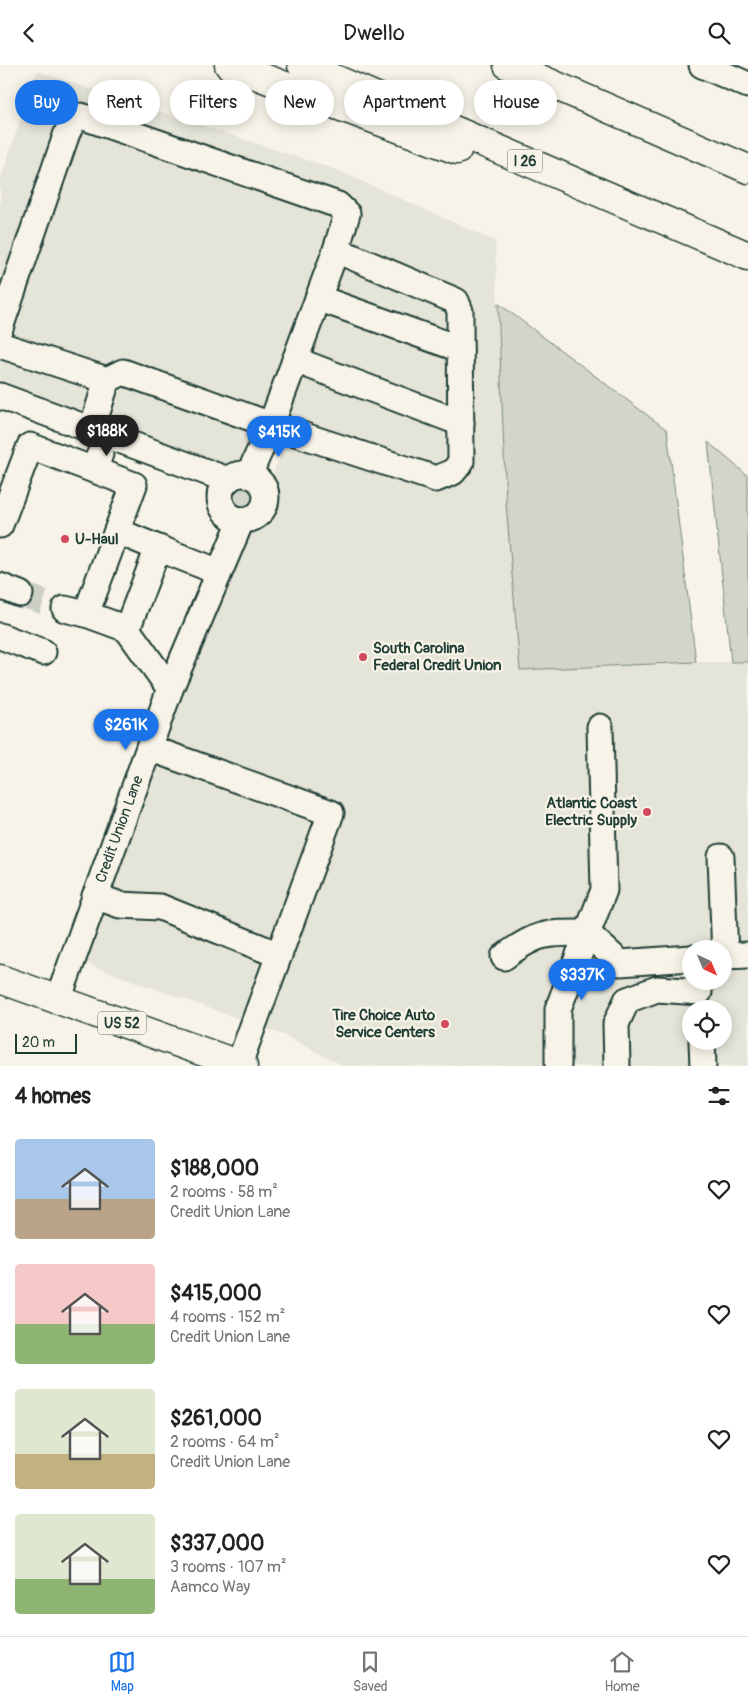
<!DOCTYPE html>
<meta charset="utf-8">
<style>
:root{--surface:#fff;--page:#f6f6f6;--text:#222;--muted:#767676;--line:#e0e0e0;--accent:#1a73e8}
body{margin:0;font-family:Pangolin,sans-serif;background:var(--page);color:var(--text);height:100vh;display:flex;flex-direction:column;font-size:19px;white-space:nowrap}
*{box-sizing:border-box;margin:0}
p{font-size:16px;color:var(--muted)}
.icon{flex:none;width:28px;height:28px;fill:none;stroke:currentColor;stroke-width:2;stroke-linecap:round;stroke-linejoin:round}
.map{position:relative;height:1001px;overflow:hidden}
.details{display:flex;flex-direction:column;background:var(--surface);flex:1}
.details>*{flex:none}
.top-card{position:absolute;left:15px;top:15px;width:719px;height:45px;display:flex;gap:10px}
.needle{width:32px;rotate:136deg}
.fabs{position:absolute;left:682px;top:875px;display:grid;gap:10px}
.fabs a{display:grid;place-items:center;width:50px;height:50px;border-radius:50%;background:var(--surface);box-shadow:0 2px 12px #0003;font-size:25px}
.scale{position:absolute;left:15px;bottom:12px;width:62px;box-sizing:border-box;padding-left:5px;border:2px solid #1f3d34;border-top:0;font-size:14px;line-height:18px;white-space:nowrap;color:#1f3d34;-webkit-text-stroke:4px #f7f3e8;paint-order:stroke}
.price{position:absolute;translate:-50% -42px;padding:0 11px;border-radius:18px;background:var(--accent);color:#fff;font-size:16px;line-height:32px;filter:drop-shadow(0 1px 2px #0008)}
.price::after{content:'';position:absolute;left:50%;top:30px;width:15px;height:11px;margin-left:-8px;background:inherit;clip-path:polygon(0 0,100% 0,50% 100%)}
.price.on{background:#222;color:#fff}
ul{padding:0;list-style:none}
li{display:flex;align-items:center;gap:15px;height:125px;padding:0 15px}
li span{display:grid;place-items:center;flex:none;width:140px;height:100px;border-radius:5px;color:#555}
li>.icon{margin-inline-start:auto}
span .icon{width:60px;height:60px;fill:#fffc;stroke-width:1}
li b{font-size:21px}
h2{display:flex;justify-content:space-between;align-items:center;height:60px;padding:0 15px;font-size:21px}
.tag{padding:0 18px;border-radius:22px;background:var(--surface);box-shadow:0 2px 12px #0003;font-size:18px;line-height:45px}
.tag.on{background:var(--accent);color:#fff}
header{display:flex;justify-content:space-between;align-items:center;height:65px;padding:0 15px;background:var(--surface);font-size:22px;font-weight:600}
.tabs{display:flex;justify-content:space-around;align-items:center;height:70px;border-top:1px solid var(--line);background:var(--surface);font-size:14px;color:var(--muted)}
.tabs a{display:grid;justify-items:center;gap:2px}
.tabs .on{color:var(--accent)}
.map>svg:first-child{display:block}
</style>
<header><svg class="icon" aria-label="back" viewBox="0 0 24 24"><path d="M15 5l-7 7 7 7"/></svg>Dwello<svg class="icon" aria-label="search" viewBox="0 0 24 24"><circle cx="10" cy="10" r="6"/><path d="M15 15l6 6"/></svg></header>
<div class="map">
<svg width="748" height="1001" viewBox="0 0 748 1001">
<rect width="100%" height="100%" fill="#f7f3e8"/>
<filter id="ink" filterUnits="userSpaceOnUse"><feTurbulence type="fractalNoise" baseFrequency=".02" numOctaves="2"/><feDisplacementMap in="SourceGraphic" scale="10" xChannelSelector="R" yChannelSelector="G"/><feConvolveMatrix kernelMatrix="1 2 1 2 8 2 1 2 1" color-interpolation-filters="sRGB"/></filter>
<g filter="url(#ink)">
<!-- built -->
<path fill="#e5e4d9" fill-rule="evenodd" d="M37,6L337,105L495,176L506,438L680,597H748V1001H344L286,971L73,894L247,474L277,444L269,417L286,378L258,367L243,399L236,398L222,404L0,329V115ZM691,884H724V916H691ZM691,944H724V976H691Z"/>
<!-- green -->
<g fill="#d3d5ca" stroke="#79897f">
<path d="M498,238L667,365L696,597L520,605L506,438Z"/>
<path d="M708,377L748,411V597H731Z"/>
<circle cx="243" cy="432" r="11"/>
</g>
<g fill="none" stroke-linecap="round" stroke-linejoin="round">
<!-- minor-tunnel -->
<path stroke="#cccfc4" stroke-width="25" stroke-dasharray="25 12" stroke-linecap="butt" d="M20,529L65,544"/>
<defs>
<g id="minor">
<path d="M702,0L748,20"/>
<path d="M318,233L460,284"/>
<path d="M0,263L67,68L73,56L81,51L338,140L347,149L336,185L456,236L460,246L461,397L453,407L436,414L271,360L123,307L107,315L0,280"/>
<path d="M295,295L461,358"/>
<path d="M0,331L228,415"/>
<path d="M92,364L107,315"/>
<path d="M94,405L134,420L86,549L127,564"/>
<circle cx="243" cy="432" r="23"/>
<path d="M249,410L271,360L336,185"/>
<path d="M0,460L30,381L94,405L100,389"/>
<path d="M117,466L158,483"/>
<path d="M0,521L20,529"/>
<path d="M65,544L86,549"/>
<path d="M0,571L43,587"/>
<path d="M170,624L127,564L158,483L219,507"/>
<path d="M149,683L331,748L239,999"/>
<path d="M721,792L725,891"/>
<path d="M95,831L120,840L160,842L279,890"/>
<path d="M724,891L748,890"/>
<path d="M504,892C537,867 546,868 587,868L620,898L691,893"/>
<path d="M58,935L170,624L241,456"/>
<path d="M702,976L703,1001"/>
<path d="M558,1001V944L604,825L600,662"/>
<path d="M617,1001L616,959L627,935L657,924L699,927"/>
</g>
<path id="major" d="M0,914L243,1001"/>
<g id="highway">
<path d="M229,0L457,85"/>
<path d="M302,0L748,191"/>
<path d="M508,0L748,104"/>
</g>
</defs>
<!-- minor casing -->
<use href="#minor" stroke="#1f3d34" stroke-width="29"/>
<!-- major casing -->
<use href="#major" stroke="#1f3d34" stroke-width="31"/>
<!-- highway casing -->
<use href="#highway" stroke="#1f3d34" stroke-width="31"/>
<!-- minor -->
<use href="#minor" stroke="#f7f3e8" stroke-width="25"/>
<!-- major -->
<use href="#major" stroke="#f7f3e8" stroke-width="28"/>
<!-- highway -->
<use href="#highway" stroke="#f7f3e8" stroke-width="28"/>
</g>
</g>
<!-- markers -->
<g fill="#d1495b" stroke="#f7f3e8" stroke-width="2">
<circle cx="65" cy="474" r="5"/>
<circle cx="363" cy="592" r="5"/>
<circle cx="647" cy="747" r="5"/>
<circle cx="445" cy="959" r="5"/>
</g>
<g text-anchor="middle" stroke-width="4.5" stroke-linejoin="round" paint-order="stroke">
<!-- shield labels -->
<g fill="#f7f3e8" stroke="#60746a" stroke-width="1">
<rect x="507.5" y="84.5" width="35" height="23" rx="4"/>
<rect x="98" y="946.5" width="48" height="23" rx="4"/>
</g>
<g font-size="14" font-weight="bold" fill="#1f3d34">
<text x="525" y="101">I 26</text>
<text x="122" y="963">US 52</text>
</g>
<!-- poi labels -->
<g font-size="15" font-weight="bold" fill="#1f3d34" stroke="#f7f3e8" text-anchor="start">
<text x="75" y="479">U-Haul</text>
<text x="373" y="588">South Carolina<tspan x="373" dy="17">Federal Credit Union</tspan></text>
<text x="637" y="743" text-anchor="end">Atlantic Coast<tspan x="637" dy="17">Electric Supply</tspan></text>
<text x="435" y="955" text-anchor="end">Tire Choice Auto<tspan x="435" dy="17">Service Centers</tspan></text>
</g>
<!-- street labels -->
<g font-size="15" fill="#1f3d34" stroke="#f7f3e8">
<text transform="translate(119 764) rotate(-70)" y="5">Credit Union Lane</text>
</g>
</g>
</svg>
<div class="fabs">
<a><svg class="needle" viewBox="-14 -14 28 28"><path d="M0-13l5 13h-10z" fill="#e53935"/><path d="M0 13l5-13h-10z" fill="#767676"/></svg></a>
<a><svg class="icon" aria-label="locate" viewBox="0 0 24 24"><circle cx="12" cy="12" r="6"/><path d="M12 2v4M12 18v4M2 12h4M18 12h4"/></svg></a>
</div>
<div class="scale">20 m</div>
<b class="price on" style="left:107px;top:392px">$188K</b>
<b class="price" style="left:279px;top:393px">$415K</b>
<b class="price" style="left:126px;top:686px">$261K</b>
<b class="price" style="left:582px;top:936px">$337K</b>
<div class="top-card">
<a class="tag on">Buy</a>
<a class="tag">Rent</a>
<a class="tag">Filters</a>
<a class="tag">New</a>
<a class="tag">Apartment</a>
<a class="tag">House</a>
</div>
</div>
<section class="details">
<h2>4 homes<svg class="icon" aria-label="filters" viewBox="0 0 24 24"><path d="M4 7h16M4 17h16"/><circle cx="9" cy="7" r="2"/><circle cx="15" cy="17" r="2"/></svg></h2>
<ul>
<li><span style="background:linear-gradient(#a9c7e8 60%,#b9a48a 0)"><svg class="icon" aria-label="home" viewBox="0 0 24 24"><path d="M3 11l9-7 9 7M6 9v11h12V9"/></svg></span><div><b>$188,000</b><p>2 rooms · 58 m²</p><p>Credit Union Lane</p></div><svg class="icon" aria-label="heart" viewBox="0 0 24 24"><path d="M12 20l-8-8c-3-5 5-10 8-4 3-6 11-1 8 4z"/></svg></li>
<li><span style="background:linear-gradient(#f6c9c9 60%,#8fb573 0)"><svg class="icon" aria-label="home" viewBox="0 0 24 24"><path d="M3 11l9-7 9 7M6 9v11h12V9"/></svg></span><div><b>$415,000</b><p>4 rooms · 152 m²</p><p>Credit Union Lane</p></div><svg class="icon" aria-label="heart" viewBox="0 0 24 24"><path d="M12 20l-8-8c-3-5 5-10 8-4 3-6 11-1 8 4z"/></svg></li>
<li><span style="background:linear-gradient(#dfe7d0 65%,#c2b280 0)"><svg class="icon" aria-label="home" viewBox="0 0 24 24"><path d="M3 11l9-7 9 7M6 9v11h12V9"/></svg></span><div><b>$261,000</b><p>2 rooms · 64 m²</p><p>Credit Union Lane</p></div><svg class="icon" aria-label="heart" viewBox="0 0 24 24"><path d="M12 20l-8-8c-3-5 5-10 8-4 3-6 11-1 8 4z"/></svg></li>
<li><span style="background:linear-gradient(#dfe7d0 65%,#8fb573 0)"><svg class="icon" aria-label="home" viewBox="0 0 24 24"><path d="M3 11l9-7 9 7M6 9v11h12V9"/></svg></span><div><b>$337,000</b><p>3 rooms · 107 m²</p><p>Aamco Way</p></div><svg class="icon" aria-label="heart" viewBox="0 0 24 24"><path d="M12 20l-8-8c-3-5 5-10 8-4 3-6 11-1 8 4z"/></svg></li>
</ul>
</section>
<nav class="tabs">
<a class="on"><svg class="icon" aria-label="map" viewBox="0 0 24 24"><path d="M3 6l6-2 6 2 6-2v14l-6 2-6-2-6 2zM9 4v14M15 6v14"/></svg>Map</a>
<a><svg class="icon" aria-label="saved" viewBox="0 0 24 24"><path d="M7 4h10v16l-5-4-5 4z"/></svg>Saved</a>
<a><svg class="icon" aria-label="home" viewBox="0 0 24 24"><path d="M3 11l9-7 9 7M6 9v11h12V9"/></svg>Home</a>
</nav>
